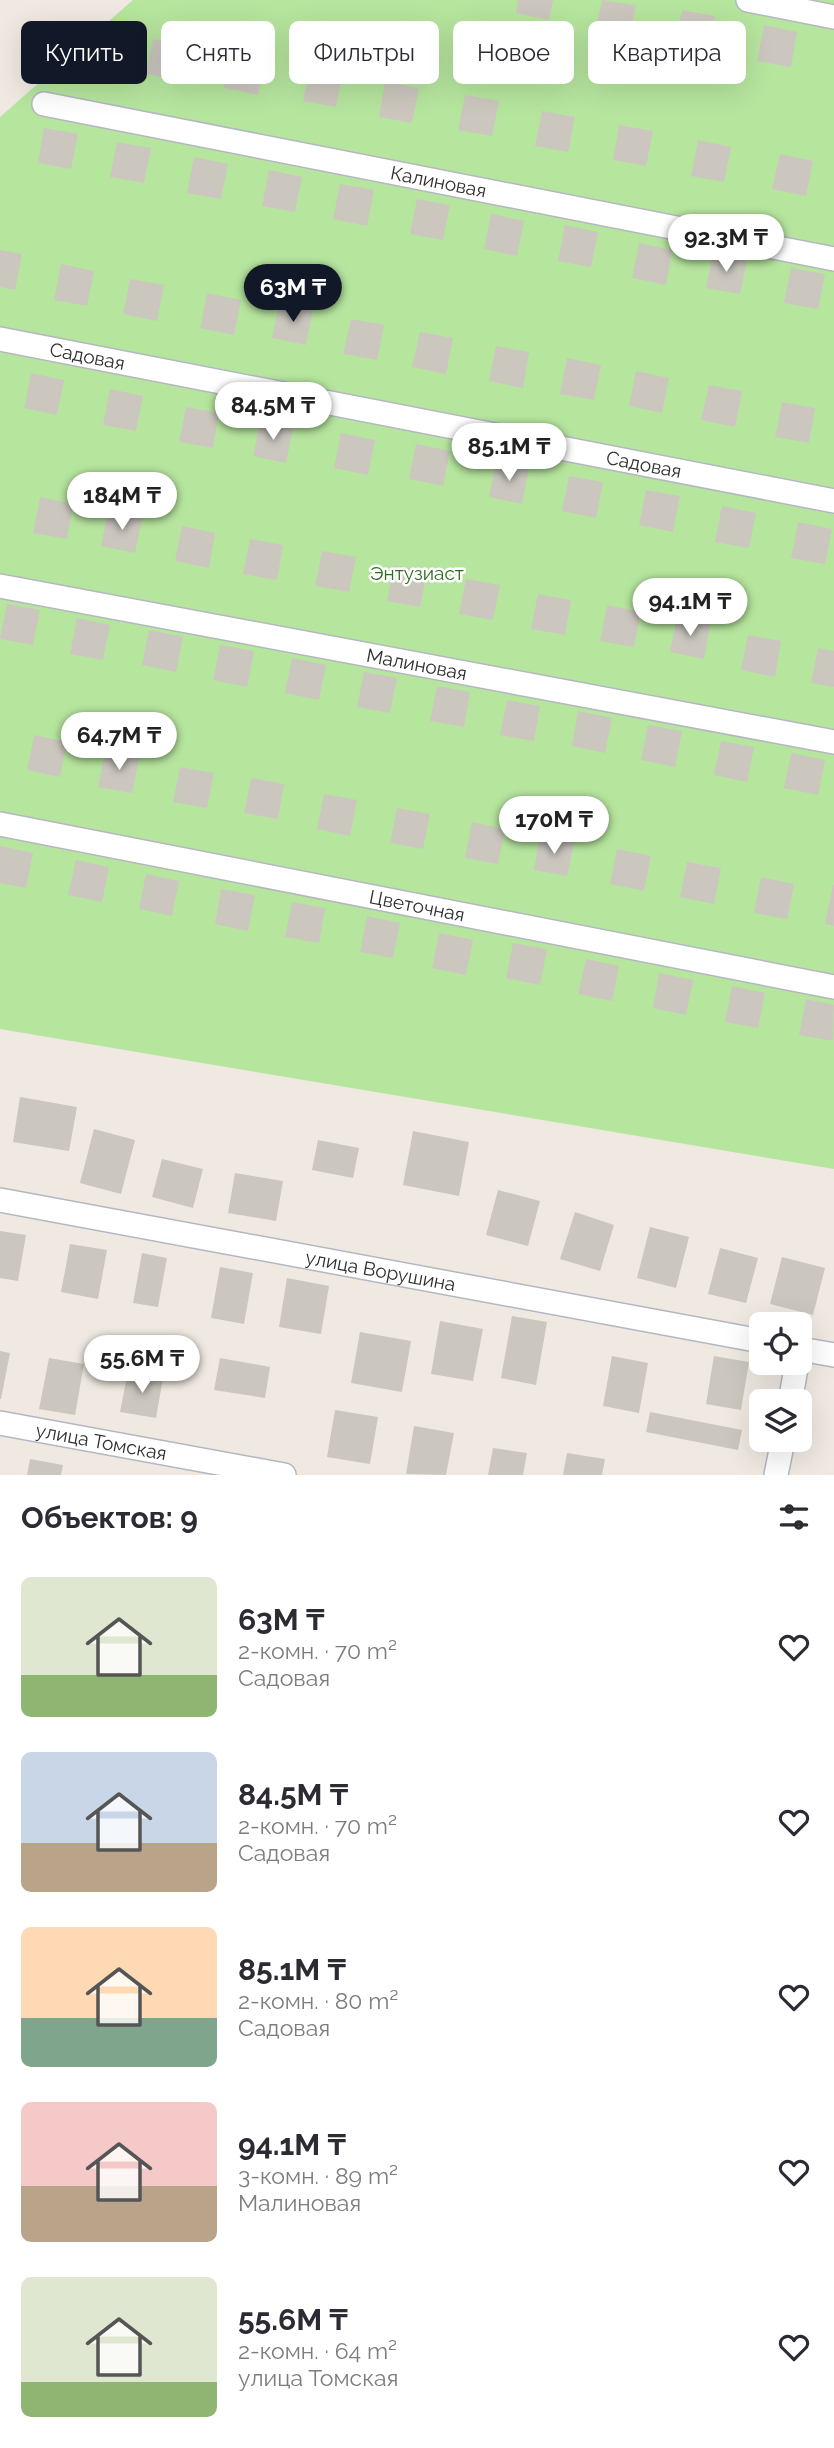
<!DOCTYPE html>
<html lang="ru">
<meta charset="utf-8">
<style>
:root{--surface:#fff;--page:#f7f7f7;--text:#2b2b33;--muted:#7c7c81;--accent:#111827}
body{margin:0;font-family:Raleway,sans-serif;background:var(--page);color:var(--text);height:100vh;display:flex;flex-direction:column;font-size:26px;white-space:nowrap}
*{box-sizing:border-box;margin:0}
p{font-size:23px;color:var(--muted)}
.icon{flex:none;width:38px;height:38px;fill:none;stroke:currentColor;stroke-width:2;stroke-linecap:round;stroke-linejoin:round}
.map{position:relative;height:1475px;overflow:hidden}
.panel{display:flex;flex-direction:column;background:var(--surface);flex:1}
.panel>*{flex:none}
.banner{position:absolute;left:21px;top:21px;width:793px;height:63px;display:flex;gap:14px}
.fabs{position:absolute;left:749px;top:1312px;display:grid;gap:14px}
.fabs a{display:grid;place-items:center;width:63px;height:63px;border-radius:10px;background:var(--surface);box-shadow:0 7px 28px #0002;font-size:35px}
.price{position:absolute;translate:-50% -60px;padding:0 16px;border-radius:24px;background:#fff;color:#222;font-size:23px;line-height:46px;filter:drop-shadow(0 2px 4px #0008)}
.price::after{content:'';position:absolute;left:50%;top:42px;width:21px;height:16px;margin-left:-10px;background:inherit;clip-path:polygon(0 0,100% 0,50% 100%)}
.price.active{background:var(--accent);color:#fff}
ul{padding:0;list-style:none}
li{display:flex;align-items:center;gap:21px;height:175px;padding:0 21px}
li span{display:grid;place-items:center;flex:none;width:196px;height:140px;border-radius:10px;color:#555}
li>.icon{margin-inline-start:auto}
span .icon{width:84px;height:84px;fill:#fffc;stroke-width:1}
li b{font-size:30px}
h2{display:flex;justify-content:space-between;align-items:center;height:84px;padding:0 21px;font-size:30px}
.chip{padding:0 24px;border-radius:10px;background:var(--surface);box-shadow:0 7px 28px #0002;font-size:24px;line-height:63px}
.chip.active{background:var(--accent);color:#fff}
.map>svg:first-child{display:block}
</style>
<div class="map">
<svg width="834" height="1475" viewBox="0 0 834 1475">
<rect width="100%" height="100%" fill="#efe9e1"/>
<!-- green -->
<path fill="#b6e59e" d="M133,0H834V1169L0,1029V117Z"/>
<!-- building -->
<g fill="#cbc7bf">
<path d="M518,0H553L549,20L516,13Z"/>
<path d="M602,0L636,5L629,40L595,34Z"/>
<path d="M682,10L715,16L708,51L675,45Z"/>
<path d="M764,25L797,32L791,67L757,61Z"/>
<path d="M153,39L186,46L179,81L146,74Z"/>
<path d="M231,53L265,60L258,95L224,88Z"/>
<path d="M310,66L343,72L336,107L303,101Z"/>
<path d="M385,82L419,88L412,123L379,117Z"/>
<path d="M465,95L499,101L492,136L458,130Z"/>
<path d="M542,111L575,117L568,152L535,146Z"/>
<path d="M619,125L653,131L646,166L613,160Z"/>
<path d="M44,128L78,134L71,169L38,163Z"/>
<path d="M698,140L731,147L724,182L691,176Z"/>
<path d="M117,142L151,148L144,183L110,177Z"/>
<path d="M780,154L813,161L806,196L772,189Z"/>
<path d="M194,157L228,164L221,199L187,193Z"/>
<path d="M269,170L302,177L295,212L262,206Z"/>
<path d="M340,184L374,190L367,226L333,219Z"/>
<path d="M417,199L450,205L443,240L410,234Z"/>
<path d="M491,214L524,221L517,256L484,249Z"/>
<path d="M565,225L598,232L591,267L558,261Z"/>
<path d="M639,243L672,250L666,285L632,278Z"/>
<path d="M0,250L22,254L15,290L0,287Z"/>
<path d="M713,253L747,260L740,294L706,288Z"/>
<path d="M61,264L94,271L87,306L54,300Z"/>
<path d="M791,268L825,274L818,309L784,303Z"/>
<path d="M130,279L164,285L157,321L123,314Z"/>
<path d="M207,293L241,300L234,335L200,328Z"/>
<path d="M279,303L313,309L306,345L272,338Z"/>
<path d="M351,319L384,325L377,360L343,354Z"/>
<path d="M420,332L453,338L446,374L412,367Z"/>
<path d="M496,346L529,352L523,388L489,381Z"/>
<path d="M567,358L601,365L594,400L560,394Z"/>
<path d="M636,371L669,378L662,413L629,406Z"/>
<path d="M31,373L64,380L57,415L24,408Z"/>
<path d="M709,385L742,391L735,427L701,420Z"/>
<path d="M110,389L143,396L136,431L103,425Z"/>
<path d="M782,402L815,408L809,443L775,437Z"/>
<path d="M186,407L219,413L213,448L179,442Z"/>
<path d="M260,421L293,428L286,463L253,456Z"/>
<path d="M341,433L375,440L368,475L334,468Z"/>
<path d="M416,444L450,451L443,486L409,479Z"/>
<path d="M496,462L529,468L522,504L489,497Z"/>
<path d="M569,476L603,482L596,518L562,511Z"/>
<path d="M646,490L680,496L673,532L639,525Z"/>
<path d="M40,497L73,504L67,539L33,533Z"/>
<path d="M722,506L756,513L749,548L715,542Z"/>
<path d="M108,511L142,518L135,553L101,546Z"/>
<path d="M798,522L832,529L825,564L791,558Z"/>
<path d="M182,526L215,533L209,568L175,561Z"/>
<path d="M250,539L283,545L277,580L243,574Z"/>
<path d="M322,551L356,557L349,592L315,586Z"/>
<path d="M394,565L427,572L420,607L387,601Z"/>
<path d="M466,579L500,585L493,620L459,614Z"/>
<path d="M538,594L571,600L565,635L531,629Z"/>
<path d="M7,604L40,610L33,645L0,639Z"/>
<path d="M607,605L641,612L634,647L600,641Z"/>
<path d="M677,617L710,624L704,659L670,652Z"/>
<path d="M77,618L110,625L103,660L70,654Z"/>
<path d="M149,630L183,637L176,672L142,665Z"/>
<path d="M748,635L781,641L775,677L741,670Z"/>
<path d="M220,645L254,651L247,687L213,680Z"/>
<path d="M818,648L834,651V687L811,683Z"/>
<path d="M292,658L326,665L319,700L285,693Z"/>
<path d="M364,672L397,678L390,713L357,707Z"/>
<path d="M437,686L470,692L464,727L430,721Z"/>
<path d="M507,700L540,706L534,741L500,735Z"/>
<path d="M578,711L612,718L605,753L572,746Z"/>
<path d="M648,725L682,731L675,767L641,760Z"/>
<path d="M34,735L67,742L60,777L27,770Z"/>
<path d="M721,741L754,747L747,782L714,775Z"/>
<path d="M105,752L139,758L132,793L98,787Z"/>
<path d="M791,753L825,760L818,795L784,788Z"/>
<path d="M180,767L214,773L207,808L173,802Z"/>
<path d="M251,778L284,784L278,819L244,813Z"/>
<path d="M324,794L357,800L350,836L317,829Z"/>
<path d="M397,808L430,814L423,849L390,843Z"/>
<path d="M472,822L505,829L498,864L465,858Z"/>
<path d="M540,835L574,842L567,876L534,870Z"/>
<path d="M0,846L33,853L26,888L0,883Z"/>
<path d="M617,849L651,856L644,891L610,884Z"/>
<path d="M76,860L109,867L102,902L68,895Z"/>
<path d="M687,862L721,868L714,904L680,897Z"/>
<path d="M146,874L179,881L172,916L139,909Z"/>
<path d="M761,877L794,884L787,919L754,913Z"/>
<path d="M833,885H834V926L825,924Z"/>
<path d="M221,889L255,895L248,931L215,924Z"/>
<path d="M292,902L325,908L319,943L285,937Z"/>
<path d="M367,916L400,923L393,958L360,952Z"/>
<path d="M439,933L473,940L466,975L432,968Z"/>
<path d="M513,943L547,949L540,985L506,978Z"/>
<path d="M586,959L619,966L612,1001L578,994Z"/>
<path d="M659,973L693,980L686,1015L653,1008Z"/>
<path d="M732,986L765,993L758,1028L725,1022Z"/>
<path d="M806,999L834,1005L833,1041L799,1035Z"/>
<path d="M20,1097L77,1107L69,1151L13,1142Z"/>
<path d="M94,1129L135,1140L121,1194L80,1183Z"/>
<path d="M413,1131L469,1142L459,1196L403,1185Z"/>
<path d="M318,1140L359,1148L353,1178L312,1170Z"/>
<path d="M162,1159L203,1169L193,1208L152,1197Z"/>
<path d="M235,1173L283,1181L276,1221L228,1213Z"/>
<path d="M498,1190L540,1201L528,1246L486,1235Z"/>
<path d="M575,1212L614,1225L600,1271L560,1259Z"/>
<path d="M650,1227L689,1237L676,1288L637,1278Z"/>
<path d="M0,1231L26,1235L18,1281L0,1278Z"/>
<path d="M70,1244L107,1250L98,1299L61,1292Z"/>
<path d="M720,1248L758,1258L746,1303L708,1294Z"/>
<path d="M142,1253L167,1258L158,1307L133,1303Z"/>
<path d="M782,1257L825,1268L813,1315L770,1304Z"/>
<path d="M220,1267L253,1273L244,1324L211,1318Z"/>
<path d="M287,1278L329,1286L321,1334L279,1327Z"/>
<path d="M512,1316L547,1322L536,1385L501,1378Z"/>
<path d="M440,1321L483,1329L473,1381L431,1374Z"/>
<path d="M360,1332L411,1341L402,1392L351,1383Z"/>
<path d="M0,1351L10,1353L1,1399H0Z"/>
<path d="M612,1356L648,1363L639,1413L603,1406Z"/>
<path d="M714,1356L749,1362L741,1410L706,1404Z"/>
<path d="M49,1358L84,1364L75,1415L39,1409Z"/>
<path d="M220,1358L270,1367L265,1398L214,1390Z"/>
<path d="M128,1371L163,1378L156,1418L120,1412Z"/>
<path d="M335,1410L378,1417L370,1464L327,1457Z"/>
<path d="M650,1412L742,1430L738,1450L646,1432Z"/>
<path d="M414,1426L454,1433L446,1475L406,1474Z"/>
<path d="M493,1448L527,1453L523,1475H488Z"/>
<path d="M567,1453L605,1459L602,1475H563Z"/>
<path d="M30,1459L63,1465L61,1475H27Z"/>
</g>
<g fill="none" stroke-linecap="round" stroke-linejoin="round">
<defs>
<g id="minor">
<path d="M748,0L834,17"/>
<path id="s1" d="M44,104L834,259"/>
<path id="s2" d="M0,339L834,501"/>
<path id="s3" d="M0,586L834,742"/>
<path id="s4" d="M0,824L834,987"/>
<path id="s5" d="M0,1200L761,1341"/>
<path d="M800,1349L834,1355"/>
<path d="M790,1402L797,1363"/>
<path id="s6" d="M0,1423L284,1475"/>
<path d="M776,1475L783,1440"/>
</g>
</defs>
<!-- minor casing -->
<use href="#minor" stroke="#b4b7c1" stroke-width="26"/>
<!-- minor -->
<use href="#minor" stroke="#fff" stroke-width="23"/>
</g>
<g text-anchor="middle" stroke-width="5" stroke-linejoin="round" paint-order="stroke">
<!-- street labels -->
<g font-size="19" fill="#2e2e2e" stroke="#fff">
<text dy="7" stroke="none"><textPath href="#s1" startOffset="402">Калиновая</textPath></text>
<text dy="7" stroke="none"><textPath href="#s2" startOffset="89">Садовая</textPath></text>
<text dy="7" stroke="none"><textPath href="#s2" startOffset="656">Садовая</textPath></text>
<text dy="7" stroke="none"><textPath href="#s3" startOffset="424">Малиновая</textPath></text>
<text dy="7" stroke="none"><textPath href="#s4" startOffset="425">Цветочная</textPath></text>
<text dy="7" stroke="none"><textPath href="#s5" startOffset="387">улица Ворушина</textPath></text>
<text dy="7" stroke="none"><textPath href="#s6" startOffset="103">улица Томская</textPath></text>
</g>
<!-- park labels -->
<g font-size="19" fill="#2c6e1b" stroke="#fff">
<text x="417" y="580">Энтузиаст</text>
</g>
</g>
</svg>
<div class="fabs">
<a><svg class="icon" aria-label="locate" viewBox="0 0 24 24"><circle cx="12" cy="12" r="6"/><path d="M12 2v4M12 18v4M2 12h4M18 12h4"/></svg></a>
<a><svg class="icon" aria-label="layers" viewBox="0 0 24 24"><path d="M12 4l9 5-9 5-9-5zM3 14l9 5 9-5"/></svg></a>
</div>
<b class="price" style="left:726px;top:274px">92.3M ₸</b>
<b class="price active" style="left:293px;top:324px">63M ₸</b>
<b class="price" style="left:273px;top:442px">84.5M ₸</b>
<b class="price" style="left:509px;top:483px">85.1M ₸</b>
<b class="price" style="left:122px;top:532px">184M ₸</b>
<b class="price" style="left:690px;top:638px">94.1M ₸</b>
<b class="price" style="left:119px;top:772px">64.7M ₸</b>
<b class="price" style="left:554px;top:856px">170M ₸</b>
<b class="price" style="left:142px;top:1395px">55.6M ₸</b>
<div class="banner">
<a class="chip active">Купить</a>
<a class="chip">Снять</a>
<a class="chip">Фильтры</a>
<a class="chip">Новое</a>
<a class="chip">Квартира</a>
</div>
</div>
<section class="panel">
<h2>Объектов: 9<svg class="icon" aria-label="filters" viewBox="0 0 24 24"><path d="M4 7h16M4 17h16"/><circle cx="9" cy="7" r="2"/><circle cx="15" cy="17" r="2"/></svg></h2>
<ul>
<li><span style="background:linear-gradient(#dfe7d0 70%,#8fb573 0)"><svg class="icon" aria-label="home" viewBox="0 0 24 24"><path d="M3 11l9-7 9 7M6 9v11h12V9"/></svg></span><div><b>63M ₸</b><p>2-комн. · 70 m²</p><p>Садовая</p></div><svg class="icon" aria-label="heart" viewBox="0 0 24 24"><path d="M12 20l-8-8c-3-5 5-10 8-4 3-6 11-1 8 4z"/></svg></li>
<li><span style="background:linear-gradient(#c9d6e8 65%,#b9a48a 0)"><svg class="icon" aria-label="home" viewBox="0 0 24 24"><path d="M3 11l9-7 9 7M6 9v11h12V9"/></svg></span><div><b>84.5M ₸</b><p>2-комн. · 70 m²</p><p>Садовая</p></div><svg class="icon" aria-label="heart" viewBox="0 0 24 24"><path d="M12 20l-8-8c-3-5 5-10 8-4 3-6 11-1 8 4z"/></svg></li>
<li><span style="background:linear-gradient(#ffd9b3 65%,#7fa58c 0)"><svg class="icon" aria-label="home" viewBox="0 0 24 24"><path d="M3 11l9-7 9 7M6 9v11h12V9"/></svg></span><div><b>85.1M ₸</b><p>2-комн. · 80 m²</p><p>Садовая</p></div><svg class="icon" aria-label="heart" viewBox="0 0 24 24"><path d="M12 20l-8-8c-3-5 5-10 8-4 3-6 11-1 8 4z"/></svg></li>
<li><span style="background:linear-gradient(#f6c9c9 60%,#b9a48a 0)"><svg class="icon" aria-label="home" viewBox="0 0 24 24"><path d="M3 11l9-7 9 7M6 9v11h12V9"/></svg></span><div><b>94.1M ₸</b><p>3-комн. · 89 m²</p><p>Малиновая</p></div><svg class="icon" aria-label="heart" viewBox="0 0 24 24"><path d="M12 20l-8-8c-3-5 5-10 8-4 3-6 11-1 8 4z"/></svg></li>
<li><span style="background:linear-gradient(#dfe7d0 75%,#8fb573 0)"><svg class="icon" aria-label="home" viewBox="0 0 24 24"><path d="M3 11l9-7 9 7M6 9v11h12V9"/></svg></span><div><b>55.6M ₸</b><p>2-комн. · 64 m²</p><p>улица Томская</p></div><svg class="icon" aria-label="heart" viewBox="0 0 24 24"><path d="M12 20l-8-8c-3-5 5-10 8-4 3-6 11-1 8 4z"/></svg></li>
</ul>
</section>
